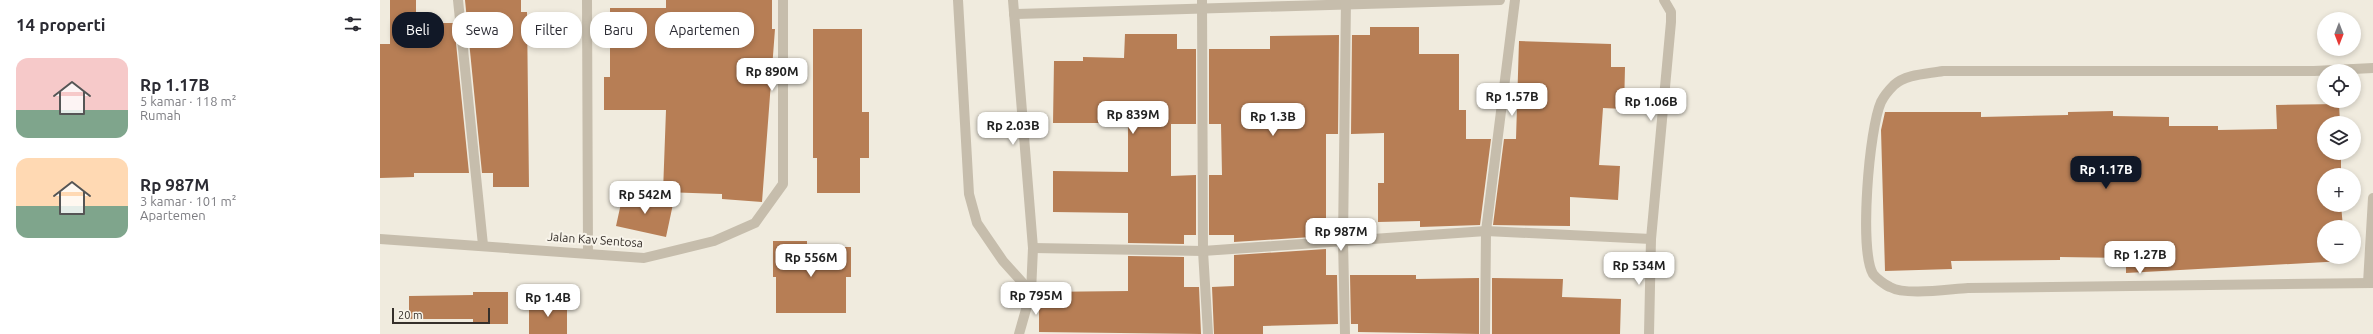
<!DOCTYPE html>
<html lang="id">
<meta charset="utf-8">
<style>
:root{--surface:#fff;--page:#f2f2f3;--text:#2b2b33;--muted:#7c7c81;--accent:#111827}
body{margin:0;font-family:Ubuntu,sans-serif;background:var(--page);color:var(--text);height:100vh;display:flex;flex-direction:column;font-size:15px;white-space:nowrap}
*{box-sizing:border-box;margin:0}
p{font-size:13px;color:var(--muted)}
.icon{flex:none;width:22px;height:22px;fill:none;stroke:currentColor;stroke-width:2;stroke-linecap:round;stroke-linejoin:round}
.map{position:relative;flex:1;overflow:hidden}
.details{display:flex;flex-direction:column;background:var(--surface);width:380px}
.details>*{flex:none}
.hud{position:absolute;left:12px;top:12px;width:380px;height:36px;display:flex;gap:8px}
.needle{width:26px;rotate:180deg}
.fabs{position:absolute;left:1937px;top:12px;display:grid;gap:8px}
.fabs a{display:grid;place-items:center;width:44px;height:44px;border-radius:50%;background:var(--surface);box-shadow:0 2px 6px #0003;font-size:20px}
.scale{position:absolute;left:12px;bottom:10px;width:98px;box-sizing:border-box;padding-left:4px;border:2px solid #352f2a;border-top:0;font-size:11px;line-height:14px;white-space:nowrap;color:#352f2a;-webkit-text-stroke:3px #f8f4ea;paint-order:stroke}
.price{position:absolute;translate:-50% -34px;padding:0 9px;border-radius:8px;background:#fff;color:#222;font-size:13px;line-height:26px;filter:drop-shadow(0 1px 2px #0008)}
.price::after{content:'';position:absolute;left:50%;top:24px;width:12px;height:9px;margin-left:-6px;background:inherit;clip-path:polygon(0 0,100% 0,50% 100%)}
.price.current{background:var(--accent);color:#fff}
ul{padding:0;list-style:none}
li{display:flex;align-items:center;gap:12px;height:100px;padding:0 16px}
li span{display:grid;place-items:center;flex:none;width:112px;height:80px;border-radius:12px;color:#555}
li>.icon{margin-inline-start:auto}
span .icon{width:48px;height:48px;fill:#fffc;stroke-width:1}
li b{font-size:17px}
h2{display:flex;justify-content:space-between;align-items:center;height:48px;padding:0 16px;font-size:17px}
.tag{padding:0 14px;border-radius:16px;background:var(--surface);box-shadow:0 2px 6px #0003;font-size:14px;line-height:36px}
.tag.current{background:var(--accent);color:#fff}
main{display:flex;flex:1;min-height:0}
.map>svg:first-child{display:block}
</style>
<main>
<section class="details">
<h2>14 properti<svg class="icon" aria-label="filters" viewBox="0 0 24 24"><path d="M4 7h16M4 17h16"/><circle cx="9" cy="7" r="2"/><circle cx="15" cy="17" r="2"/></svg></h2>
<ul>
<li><span style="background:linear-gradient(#f6c9c9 65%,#7fa58c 0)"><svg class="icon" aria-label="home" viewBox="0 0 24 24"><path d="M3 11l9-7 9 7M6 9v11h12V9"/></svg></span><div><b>Rp 1.17B</b><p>5 kamar · 118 m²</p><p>Rumah</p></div></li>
<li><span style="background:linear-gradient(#ffd9b3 60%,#7fa58c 0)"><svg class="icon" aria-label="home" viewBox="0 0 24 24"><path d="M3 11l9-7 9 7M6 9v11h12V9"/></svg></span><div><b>Rp 987M</b><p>3 kamar · 101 m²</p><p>Apartemen</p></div></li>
</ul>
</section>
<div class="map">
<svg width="1993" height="334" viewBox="0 0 1993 334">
<rect width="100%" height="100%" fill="#f0ebde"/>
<!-- building -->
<g fill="#b77e55">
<path d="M10,0H36V23H74L89,173H34V177L0,178V44H10Z"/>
<path d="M85,0H141V12H147L149,187H113V173H102Z"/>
<path d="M286,0H392V29H395L382,202L342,199V194L283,192L286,110H224V77H230V8H286Z"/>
<path d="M990,27H1039V54H1079V110H1086V139H1111L1100,225L1040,227V221L998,222V183H1004V133L971,134L972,35H990Z"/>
<path d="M433,29H482V112H489V158H480V193H437V158H433Z"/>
<path d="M745,34H797V49H816V124H791V176L816,175V235H804V244L748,243V213L673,212V171L748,172V123H673L674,61H703V57L744,58Z"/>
<path d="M959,35L958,134H946V236L854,242V235H829V175H842L841,124H829V49H890V36Z"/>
<path d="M1139,41L1231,44V67H1245L1244,109L1223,108L1219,165L1240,166L1238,200L1190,197V226L1113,225L1124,139H1136Z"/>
<path d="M1959,104L1960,123H1944V153H1961V175H1944V205H1961L1963,227H1944V257H1964V261L1746,273V258L1680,257V260L1571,261L1572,269L1505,271L1501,130L1505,112H1601V117L1688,115V112L1733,111V116L1789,117V126H1838V130L1897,129L1896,105Z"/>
<path d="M243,194L293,204L286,237L236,226Z"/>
<path d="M393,241H427V247H471V277H466V313H396V277H393Z"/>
<path d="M946,249V275H957L958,324L883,326V334H834L832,287L854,286V255Z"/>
<path d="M748,256L804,257V287H819L821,334L659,332V292L748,291Z"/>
<path d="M970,275H1036V279L1099,278V334L978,332V324H971Z"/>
<path d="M1112,278L1183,279L1182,297L1241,299L1240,334H1112Z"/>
<path d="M93,292H128V324H93V319H29V296L93,295Z"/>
<rect x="149" y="303" width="38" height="31"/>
</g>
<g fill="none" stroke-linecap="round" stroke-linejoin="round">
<!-- street -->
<g stroke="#c6bdac" stroke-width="10">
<path d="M78,0L103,245"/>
<path d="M207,0L208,253"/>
<path d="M578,0L589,194L597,223L623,261L651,292"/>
<path d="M633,0L653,248L651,292L639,334"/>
<path d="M822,0L823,251L828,334"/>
<path d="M634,14L1120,0"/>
<path d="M1993,68L1934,71H1563C1547,74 1526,74 1514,85C1509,90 1504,96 1501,102C1489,129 1479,250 1493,274C1496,278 1505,285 1510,287C1526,296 1569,289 1588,288L1993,283"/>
<path d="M0,239L264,258L334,241L375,223L403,184V0"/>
<path d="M653,248L823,251L1106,231L1271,239"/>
<path d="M1988,283L1993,198"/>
<path d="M965,334L963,240L966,0"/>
<path d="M1105,334L1106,231L1135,0"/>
<path d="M1269,334L1271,239L1291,22V12L1284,0"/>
</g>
</g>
<g text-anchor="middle" stroke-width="4" stroke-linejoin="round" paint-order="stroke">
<!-- street labels -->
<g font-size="12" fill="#352f2a" stroke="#f8f4ea">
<text transform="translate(215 240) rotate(4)" y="4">Jalan Kav Sentosa</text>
</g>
</g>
</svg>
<div class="fabs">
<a><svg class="needle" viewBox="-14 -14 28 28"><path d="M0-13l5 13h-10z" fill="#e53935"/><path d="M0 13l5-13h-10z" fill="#7c7c81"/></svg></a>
<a><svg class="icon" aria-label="locate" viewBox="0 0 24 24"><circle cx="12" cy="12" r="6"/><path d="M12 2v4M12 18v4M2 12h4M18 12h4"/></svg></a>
<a><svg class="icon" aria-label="layers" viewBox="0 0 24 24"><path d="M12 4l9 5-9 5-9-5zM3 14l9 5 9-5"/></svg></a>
<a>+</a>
<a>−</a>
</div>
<div class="scale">20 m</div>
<b class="price" style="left:392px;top:92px">Rp 890M</b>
<b class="price" style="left:1132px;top:117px">Rp 1.57B</b>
<b class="price" style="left:1271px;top:122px">Rp 1.06B</b>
<b class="price" style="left:753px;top:135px">Rp 839M</b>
<b class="price" style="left:893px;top:137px">Rp 1.3B</b>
<b class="price" style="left:633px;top:146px">Rp 2.03B</b>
<b class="price current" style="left:1726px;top:190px">Rp 1.17B</b>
<b class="price" style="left:265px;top:215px">Rp 542M</b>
<b class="price" style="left:961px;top:252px">Rp 987M</b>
<b class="price" style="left:1760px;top:275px">Rp 1.27B</b>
<b class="price" style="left:431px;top:278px">Rp 556M</b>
<b class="price" style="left:1259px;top:286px">Rp 534M</b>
<b class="price" style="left:656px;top:316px">Rp 795M</b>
<b class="price" style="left:168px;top:318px">Rp 1.4B</b>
<div class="hud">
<a class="tag current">Beli</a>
<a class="tag">Sewa</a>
<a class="tag">Filter</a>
<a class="tag">Baru</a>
<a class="tag">Apartemen</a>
</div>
</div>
</main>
